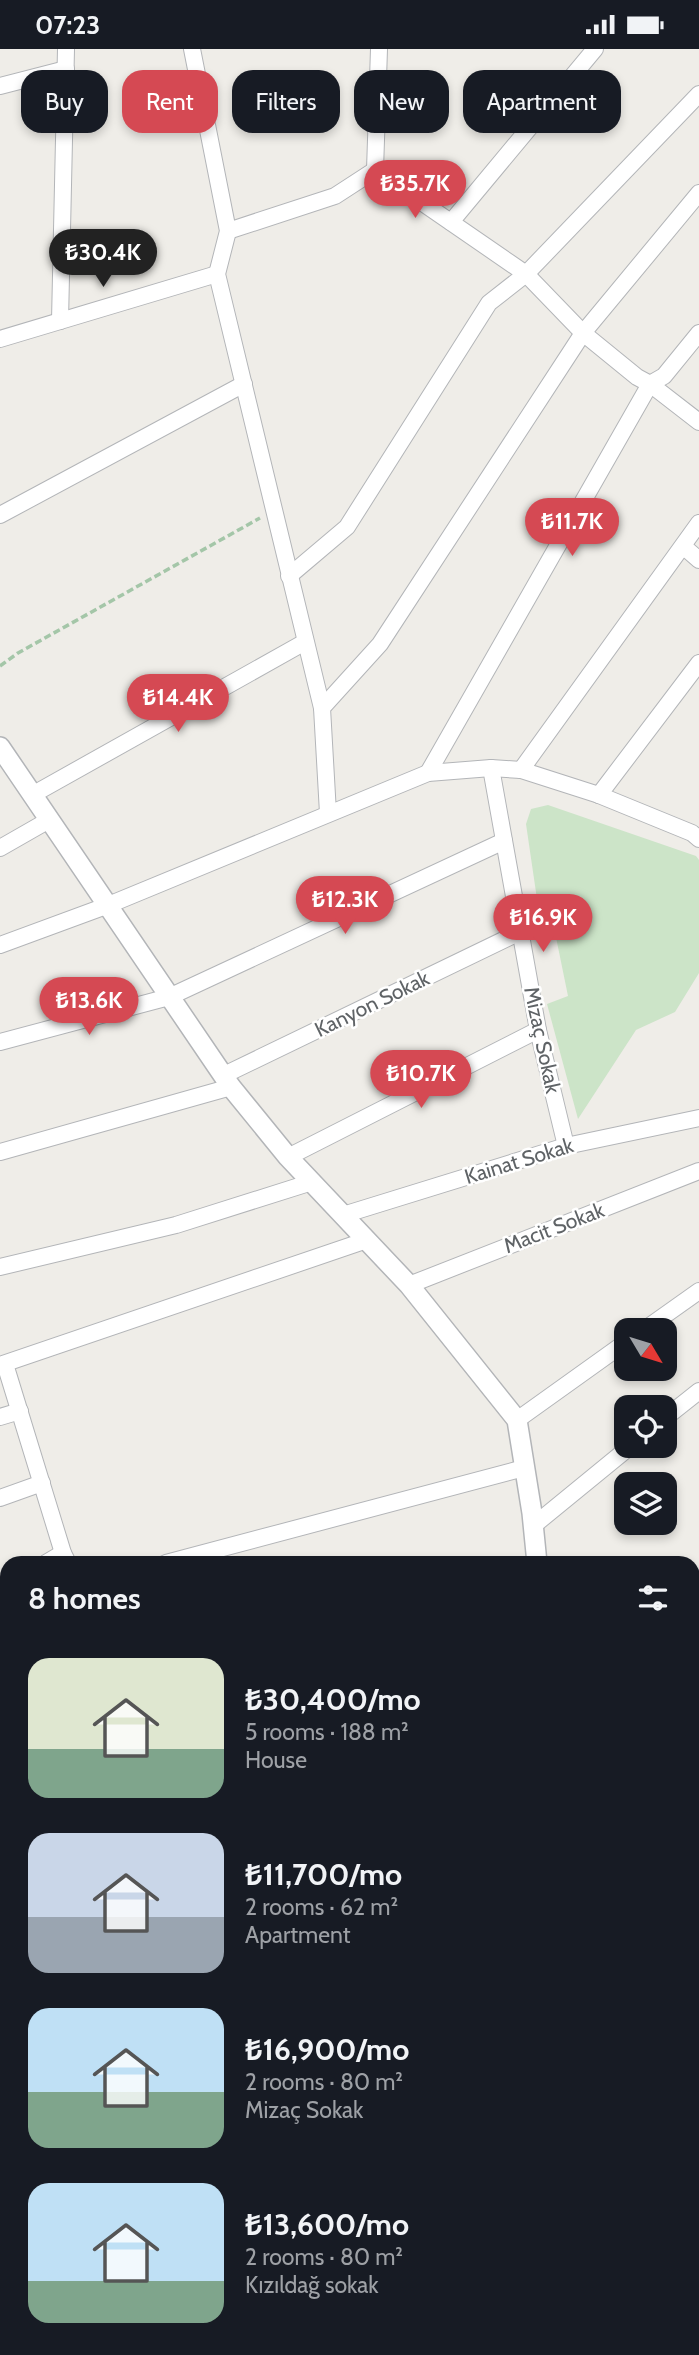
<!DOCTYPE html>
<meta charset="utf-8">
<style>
:root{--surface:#171b24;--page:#242831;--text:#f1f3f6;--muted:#9ea1a6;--accent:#d54953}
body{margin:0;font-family:Cabin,sans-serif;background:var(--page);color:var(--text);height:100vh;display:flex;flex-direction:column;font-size:26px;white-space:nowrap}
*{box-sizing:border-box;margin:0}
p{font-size:23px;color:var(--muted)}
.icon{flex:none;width:38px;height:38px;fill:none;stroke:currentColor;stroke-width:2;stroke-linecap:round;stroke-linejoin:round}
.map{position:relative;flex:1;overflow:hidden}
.details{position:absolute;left:0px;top:1507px;width:700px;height:800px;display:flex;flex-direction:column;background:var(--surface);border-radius:21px 21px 0 0;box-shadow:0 4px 10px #0003}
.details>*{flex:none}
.hud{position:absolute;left:21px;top:21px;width:658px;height:63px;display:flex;gap:14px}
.needle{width:46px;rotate:128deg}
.controls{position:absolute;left:614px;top:1269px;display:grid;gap:14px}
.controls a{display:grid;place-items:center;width:63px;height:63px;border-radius:14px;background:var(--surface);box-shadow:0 4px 10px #0003;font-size:35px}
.price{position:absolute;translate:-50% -60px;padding:0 16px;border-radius:24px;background:var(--accent);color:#fff;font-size:23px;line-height:46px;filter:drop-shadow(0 2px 4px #0008)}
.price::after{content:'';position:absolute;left:50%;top:42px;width:21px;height:16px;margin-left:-10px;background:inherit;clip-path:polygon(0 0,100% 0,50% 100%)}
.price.on{background:#222;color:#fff}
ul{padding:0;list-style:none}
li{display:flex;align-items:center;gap:21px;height:175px;padding:0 28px}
li span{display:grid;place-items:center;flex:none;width:196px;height:140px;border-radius:21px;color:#555}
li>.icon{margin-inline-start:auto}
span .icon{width:84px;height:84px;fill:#fffc;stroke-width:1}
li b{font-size:30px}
h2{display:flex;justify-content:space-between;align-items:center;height:84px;padding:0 28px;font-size:30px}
.pill{padding:0 24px;border-radius:21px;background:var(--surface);box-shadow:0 4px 10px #0003;font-size:24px;line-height:63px}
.pill.on{background:var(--accent);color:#fff}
.status{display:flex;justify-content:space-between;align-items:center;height:49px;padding:0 35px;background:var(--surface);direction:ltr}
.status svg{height:19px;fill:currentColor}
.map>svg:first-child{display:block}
</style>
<div class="status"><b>07:23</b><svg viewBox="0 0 49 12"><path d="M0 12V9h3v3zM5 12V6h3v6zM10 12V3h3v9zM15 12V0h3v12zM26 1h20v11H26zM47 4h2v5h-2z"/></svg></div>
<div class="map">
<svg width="699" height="2306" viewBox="0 0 699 2306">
<rect width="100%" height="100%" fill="#efede8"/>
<!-- green -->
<path fill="#cce4c8" d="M548,756L696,807L699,811V924L675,963L636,981L578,1070L547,955L568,947L550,859L538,857L526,775L531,760Z"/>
<!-- building -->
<g fill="#cbc8c4" stroke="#d4cec7" stroke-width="2">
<path d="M693,1748L699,1760V1784L693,1787Z"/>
<path d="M0,2030L7,2039V2066L0,2071Z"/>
</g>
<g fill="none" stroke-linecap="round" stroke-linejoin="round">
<defs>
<g id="minor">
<path d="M192,0L228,182L217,225L322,659"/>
<path d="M0,37L66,20"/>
<path d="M375,121L379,0"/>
<path d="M451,173L595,0"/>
<path d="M228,182L335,147L375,121L526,225L583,284L637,328L650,335L699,373"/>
<path d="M60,272L66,0"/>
<path d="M0,290L217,225"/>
<path d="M0,466L244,335"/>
<path d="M683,497L699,511"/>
<path d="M289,527L347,478L489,254L526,225L699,45"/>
<path d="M491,719L538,981L566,1097"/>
<path d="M521,721L699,474"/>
<path d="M428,724L650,335L664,327L699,284"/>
<path d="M32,746L305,593"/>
<path d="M599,746L699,614"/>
<path d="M328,764L322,659L380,595L583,284L699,144"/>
<path d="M0,799L49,771"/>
<path d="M0,896L106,857L428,724L491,719L521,721L599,746L692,784L699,790"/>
<path d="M0,993L169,948L504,792"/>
<path d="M224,1026L520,883"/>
<path d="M0,1103L231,1038"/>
<path d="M288,1108L538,981"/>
<path d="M343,1166L566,1097L699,1069"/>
<path d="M0,1218L176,1176L312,1133"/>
<path d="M409,1236L699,1122"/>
<path d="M644,1281L699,1242"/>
<path d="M5,1315L63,1504L68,1514"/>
<path d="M0,1316L367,1191"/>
<path d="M0,1368L20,1362"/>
<path d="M665,1369L699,1342"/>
<path d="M517,1371L626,1293"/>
<path d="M0,1449L42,1434"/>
<path d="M533,1477L632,1396"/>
<path d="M46,1514L63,1504"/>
<path d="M166,1514L524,1419"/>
<path d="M0,1541L7,1537"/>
<path d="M693,1671L699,1668"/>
<path d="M0,1698L7,1692"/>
<path d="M0,1774L7,1785"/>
<path d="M693,1851L699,1849"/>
<path d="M693,1971L699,1966"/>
<path d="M0,2009L7,2018"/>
<path d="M693,2076L699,2071"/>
<path d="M0,2201L7,2193"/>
<path d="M693,2241L699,2231"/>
<path d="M188,2300L189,2306"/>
<path d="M673,2300L675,2306"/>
<path d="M15,2306L21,2300"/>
<path d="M152,2306L159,2300"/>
<path d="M414,2306L420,2300"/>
<path d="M648,2306L653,2300"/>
</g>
<g id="tertiary">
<path d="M0,698L231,1038L288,1108L409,1236L517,1371L532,1464L537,1514"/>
<path d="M693,1892L699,1906"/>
<path d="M0,1945L7,1942"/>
</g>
</defs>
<!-- minor casing -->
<use href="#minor" stroke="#b3b5b8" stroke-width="18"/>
<!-- tertiary casing -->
<use href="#tertiary" stroke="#b3b5b8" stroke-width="22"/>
<!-- path -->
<path stroke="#a4c6a8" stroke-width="3.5" stroke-dasharray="7 3.5" stroke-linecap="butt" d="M0,617L18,604L260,469"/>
<!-- minor -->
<use href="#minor" stroke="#fff" stroke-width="16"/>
<!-- tertiary -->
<use href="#tertiary" stroke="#fff" stroke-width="19"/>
</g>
<g text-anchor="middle" stroke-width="5" stroke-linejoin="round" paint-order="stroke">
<!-- street labels -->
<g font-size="21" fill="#5f6366" stroke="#fff">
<text transform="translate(372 955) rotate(-26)" y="7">Kanyon Sokak</text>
<text transform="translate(542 991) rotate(78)" y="7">Mizaç Sokak</text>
<text transform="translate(519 1112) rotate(-17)" y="7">Kainat Sokak</text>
<text transform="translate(554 1179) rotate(-21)" y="7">Macit Sokak</text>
</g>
</g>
</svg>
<div class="controls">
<a><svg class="needle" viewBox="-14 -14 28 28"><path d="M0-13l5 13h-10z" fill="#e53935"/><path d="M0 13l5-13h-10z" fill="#9ea1a6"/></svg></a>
<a><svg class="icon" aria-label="locate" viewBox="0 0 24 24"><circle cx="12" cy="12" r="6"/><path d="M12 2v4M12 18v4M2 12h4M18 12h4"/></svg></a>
<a><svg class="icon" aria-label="layers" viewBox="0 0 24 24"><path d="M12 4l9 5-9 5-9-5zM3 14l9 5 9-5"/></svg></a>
</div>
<b class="price" style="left:415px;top:171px">₺35.7K</b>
<b class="price on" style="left:103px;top:240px">₺30.4K</b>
<b class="price" style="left:572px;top:509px">₺11.7K</b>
<b class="price" style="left:178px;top:685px">₺14.4K</b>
<b class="price" style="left:345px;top:887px">₺12.3K</b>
<b class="price" style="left:543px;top:905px">₺16.9K</b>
<b class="price" style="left:89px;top:988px">₺13.6K</b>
<b class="price" style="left:421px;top:1061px">₺10.7K</b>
<div class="hud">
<a class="pill">Buy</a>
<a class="pill on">Rent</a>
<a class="pill">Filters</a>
<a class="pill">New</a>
<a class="pill">Apartment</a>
</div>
<section class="details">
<h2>8 homes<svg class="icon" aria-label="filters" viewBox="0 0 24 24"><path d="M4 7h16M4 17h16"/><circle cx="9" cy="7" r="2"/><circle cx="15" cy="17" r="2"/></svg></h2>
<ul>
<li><span style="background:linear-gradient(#dfe7d0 65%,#7fa58c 0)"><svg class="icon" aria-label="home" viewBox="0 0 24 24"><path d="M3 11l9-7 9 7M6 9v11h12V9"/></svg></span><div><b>₺30,400/mo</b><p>5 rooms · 188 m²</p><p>House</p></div></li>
<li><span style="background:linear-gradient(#c9d6e8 60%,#9aa5b1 0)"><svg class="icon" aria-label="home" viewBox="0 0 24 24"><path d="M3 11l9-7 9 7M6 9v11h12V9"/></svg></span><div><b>₺11,700/mo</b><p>2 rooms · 62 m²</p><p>Apartment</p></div></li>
<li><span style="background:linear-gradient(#bfe0f5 60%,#7fa58c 0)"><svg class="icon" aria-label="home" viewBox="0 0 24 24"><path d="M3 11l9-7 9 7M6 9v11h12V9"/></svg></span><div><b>₺16,900/mo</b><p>2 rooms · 80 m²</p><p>Mizaç Sokak</p></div></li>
<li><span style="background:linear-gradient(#bfe0f5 70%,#7fa58c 0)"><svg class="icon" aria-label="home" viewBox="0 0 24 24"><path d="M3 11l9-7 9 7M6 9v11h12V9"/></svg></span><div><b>₺13,600/mo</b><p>2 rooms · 80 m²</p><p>Kızıldağ sokak</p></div></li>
</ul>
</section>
</div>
